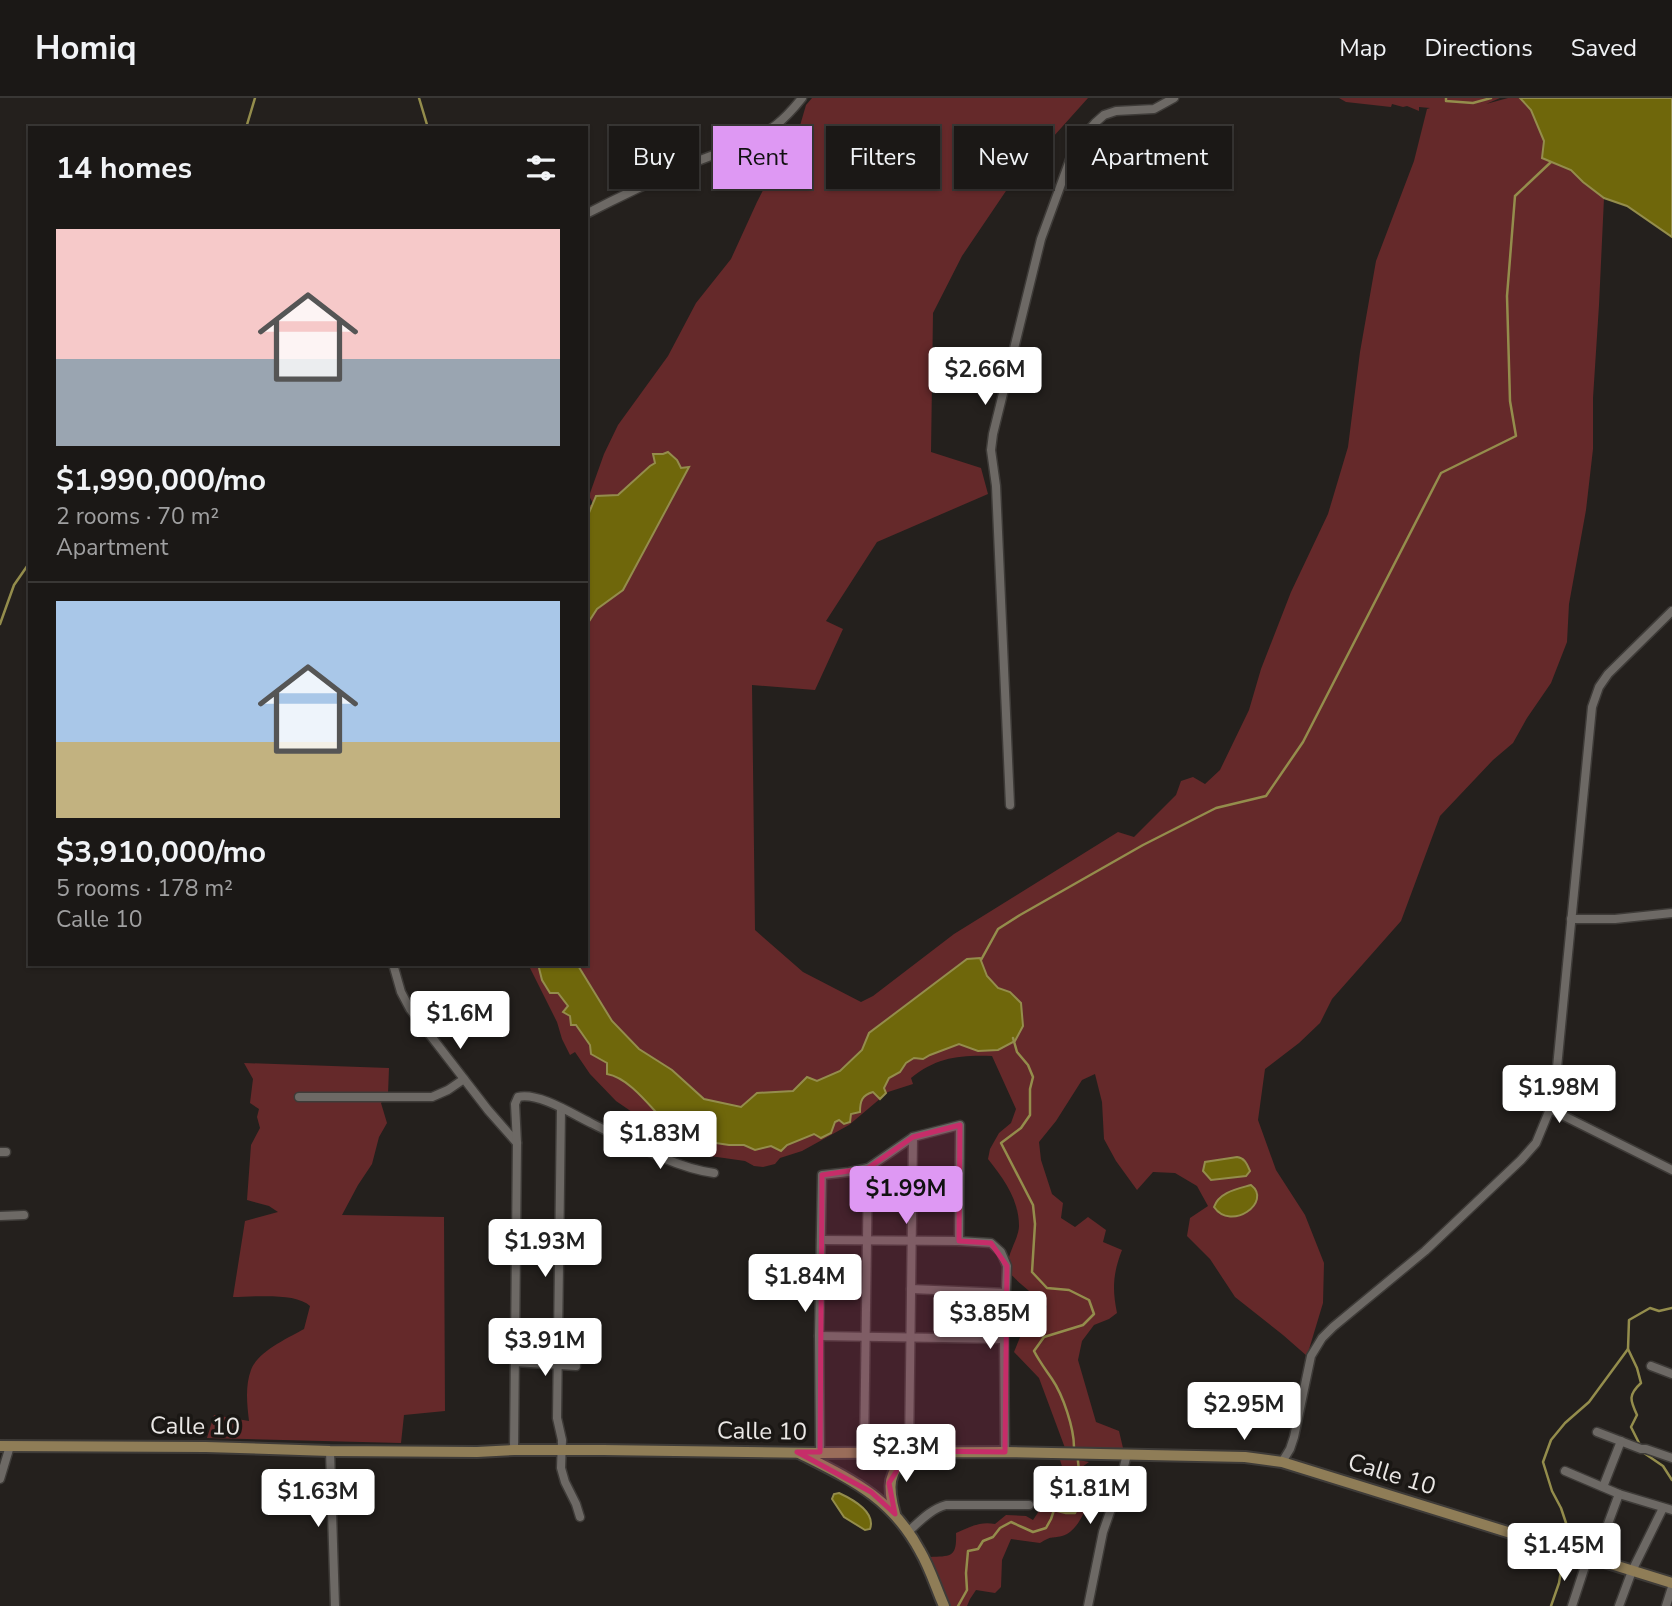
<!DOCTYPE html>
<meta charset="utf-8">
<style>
:root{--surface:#1b1816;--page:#24211f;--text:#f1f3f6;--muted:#a0a0a1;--line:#393735;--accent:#de98f3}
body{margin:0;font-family:"Nunito Sans",sans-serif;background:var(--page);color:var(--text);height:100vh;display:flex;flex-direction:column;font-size:26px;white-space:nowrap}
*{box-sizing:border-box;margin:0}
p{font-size:23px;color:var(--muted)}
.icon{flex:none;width:38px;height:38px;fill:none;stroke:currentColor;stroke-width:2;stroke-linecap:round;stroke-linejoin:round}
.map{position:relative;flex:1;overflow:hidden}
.panel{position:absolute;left:28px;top:28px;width:560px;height:840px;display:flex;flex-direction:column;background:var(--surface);border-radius:0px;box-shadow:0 2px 5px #0004,0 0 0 2px var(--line)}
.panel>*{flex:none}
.top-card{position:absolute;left:609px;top:28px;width:665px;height:63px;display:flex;gap:14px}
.price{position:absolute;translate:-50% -60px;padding:0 16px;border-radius:7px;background:#fff;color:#222;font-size:23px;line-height:46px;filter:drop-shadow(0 2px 4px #0008)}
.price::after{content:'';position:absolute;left:50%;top:42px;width:21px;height:16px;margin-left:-10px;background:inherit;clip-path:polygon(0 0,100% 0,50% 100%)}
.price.current{background:var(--accent);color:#111}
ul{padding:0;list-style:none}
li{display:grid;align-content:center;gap:14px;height:371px;padding:0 28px}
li+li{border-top:2px solid var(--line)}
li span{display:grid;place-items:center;height:217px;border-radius:0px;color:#555}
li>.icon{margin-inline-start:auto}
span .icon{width:126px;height:126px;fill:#fffc;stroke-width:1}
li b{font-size:30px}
h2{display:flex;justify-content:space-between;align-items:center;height:84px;padding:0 28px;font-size:30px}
.tag{padding:0 24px;border-radius:0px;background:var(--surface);box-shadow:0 2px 5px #0004,0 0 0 2px var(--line);font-size:24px;line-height:63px}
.tag.current{background:var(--accent);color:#111}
header{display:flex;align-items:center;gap:42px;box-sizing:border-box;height:98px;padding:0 35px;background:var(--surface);border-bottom:2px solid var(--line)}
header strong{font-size:33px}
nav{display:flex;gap:38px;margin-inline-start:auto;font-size:24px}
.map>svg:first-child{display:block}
</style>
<header>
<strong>Homiq</strong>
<nav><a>Map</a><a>Directions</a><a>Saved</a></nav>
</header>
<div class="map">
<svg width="1672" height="1508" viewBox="0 0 1672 1508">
<rect width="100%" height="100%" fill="#24201d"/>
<!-- green -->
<g fill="#65292a">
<path d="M812,0H1088L1010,87L962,158L933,215L931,354L981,370L988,396L877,444L826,523L843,531L815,592L752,587L755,832L803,874L861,904L873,898L954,836L1118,734L1134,739L1176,697L1181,683L1193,679L1205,686L1220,672L1249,612L1261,571L1291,494L1328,416L1348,349L1360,254L1376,163L1414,63L1427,11L1430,10L1419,9V13L1407,8L1403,9L1392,6L1391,9L1346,4L1339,0H1500L1486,6L1508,0H1520L1531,12L1544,43L1542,60L1571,72L1583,84L1604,100L1599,207L1593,300V351L1586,412L1569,506L1567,544L1551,585L1527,620L1513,645L1493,662L1440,718L1401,823L1332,901L1320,925L1299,945L1265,971L1258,1022L1276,1072L1305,1117L1324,1165L1323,1205L1307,1258L1283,1237L1235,1199L1210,1161L1187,1138L1190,1120L1208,1108L1197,1088L1175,1075L1153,1074L1137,1092L1116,1063L1104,1041L1102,1004L1095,976L1082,982L1056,1023L1039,1044L1041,1062L1052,1096L1063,1105L1061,1120L1075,1129L1088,1119L1106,1132L1103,1144L1122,1152C1113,1175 1112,1191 1117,1215L1109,1221L1094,1227L1082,1243L1078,1262L1096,1324L1119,1333L1123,1350H1065L1039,1280L1014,1254L1023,1232L1044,1219L1047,1208C1039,1201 1015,1182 1010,1175C1002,1162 1019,1142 1019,1128C1019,1102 1004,1081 988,1061L990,1051L999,1035L1011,1025L1016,1011L992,958C960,957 937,959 911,980L913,986L888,994L849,1027L802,1053L780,1060L775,1066L763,1069L754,1068L745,1063L703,1057L698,1050L669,1054L671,1039L644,1028L632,1014L616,1003L590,976L575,954L570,957L562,941L557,924L528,866H586V407H594L589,398L604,356L618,327L668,258L696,205L731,161L757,104L781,57L797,38L806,7Z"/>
<path d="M244,965L389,970L388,996L381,1005L387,1025L379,1039L372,1066L358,1087L342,1117L444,1119L445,1313L404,1317L401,1345L207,1340L214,1317L249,1323C247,1306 245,1288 251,1272C257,1254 288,1240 304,1231L310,1208C296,1194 253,1199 233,1199L245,1123L278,1114L269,1108L247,1102L251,1047L260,1030L257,1019L259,1011L250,1005L253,981Z"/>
<path d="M1059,1358L1089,1364L1082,1369L1091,1386L1089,1392L1098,1395L1101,1391H1111L1113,1396L1102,1403L1091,1401C1084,1414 1077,1434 1062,1438C1050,1441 1053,1437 1040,1445L1011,1441L1002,1462L1001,1489L995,1495L976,1492L970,1501L967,1508H949L930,1459C951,1458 957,1460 956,1435C970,1429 980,1423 995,1426L1006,1417L1026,1418L1033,1422L1039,1413L1035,1406L1039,1399L1048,1403L1075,1406C1071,1389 1063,1375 1059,1358Z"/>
</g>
<!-- water -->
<g fill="#6f670b" stroke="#948d4c" stroke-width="2">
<path d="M1520,0H1672V139L1627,108L1604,100L1583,84L1571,72L1542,60L1544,43L1531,12Z"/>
<path d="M668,354L677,362L681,370L689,369L623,492L597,511L586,528V441L588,440L586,422L596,398L618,397L650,368L655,365L653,356H663Z"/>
<path d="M980,860L987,878L998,890L1010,894L1021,905L1023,928L1015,943L998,952L978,953L959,946L930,957L923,961L914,960L906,965L900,974L889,980L884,990L886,995L880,1001L873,994C862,997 860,1003 860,1014L851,1016L850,1024L844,1026L839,1022L835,1024L831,1035L821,1040L814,1036L787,1047L781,1053L771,1048L755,1052L744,1047H729L689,1041L693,1028L667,1026C651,1010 630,980 607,976V965L591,956L590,947L576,927H571L570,918L563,914L568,908L558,895H550L542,882L538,866H577L612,923L639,951L672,972L704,1001L741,1009L757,995L793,993L807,979L817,983L840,973L862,952L869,935L967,861Z"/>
<path d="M1237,1059C1245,1060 1247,1066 1250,1073L1246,1078L1211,1082L1203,1073L1205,1064Z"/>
<path d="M1251,1087C1273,1104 1231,1134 1214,1109C1219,1094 1237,1091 1251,1087Z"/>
<path d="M839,1395C852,1401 876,1414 870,1431L865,1432L844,1419L832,1401L834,1396Z"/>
</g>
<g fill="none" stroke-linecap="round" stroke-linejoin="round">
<!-- stream -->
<g stroke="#948d4c" stroke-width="2.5">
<path d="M419,0L428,30"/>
<path d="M1446,0V3L1473,5L1491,0"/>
<path d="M246,30L255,0"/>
<path d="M0,526L14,487L30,464"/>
<path d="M981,862L998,831L1020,817L1143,747L1216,710L1266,698L1303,644L1441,375L1516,338L1510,303L1507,198L1515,98L1551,64"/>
<path d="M1013,940L1017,954L1028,967L1033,979L1030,991V1017L1021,1030L1001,1045L1033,1107L1035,1126L1032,1174L1047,1190L1069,1192L1089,1202L1094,1216L1083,1227L1044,1239L1034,1253C1039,1263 1046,1272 1052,1281C1063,1297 1074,1330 1074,1349"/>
<path d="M1628,1251L1637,1270L1641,1285C1628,1297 1630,1302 1637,1317L1631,1329L1641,1349"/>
<path d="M1644,1355L1663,1368L1672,1382"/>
<path d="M1564,1447L1567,1428L1561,1410L1552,1393L1543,1364L1551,1342L1565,1325L1589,1304L1628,1251L1629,1222L1650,1210L1659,1213L1672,1210"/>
<path d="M958,1508L967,1492L966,1475L968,1453L978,1451L983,1443L993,1439L1000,1430L1011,1424L1033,1434L1046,1430L1051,1421L1054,1412L1066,1415H1075C1079,1406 1084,1391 1082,1381C1080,1373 1077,1368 1078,1359"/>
<path d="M1551,1508L1559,1485L1564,1454"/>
</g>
<defs>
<g id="street">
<path d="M586,116C621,98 657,81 693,65C721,53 752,46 776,27C786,19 794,10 802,0"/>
<path d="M1010,707L996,388L991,352L993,336L1041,141L1071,59L1082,40L1095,25L1104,17L1116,13L1154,11L1174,0"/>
<path d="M1571,821H1615L1672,815"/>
<path d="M393,866L401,894L410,911L488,1012L517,1045"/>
<path d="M299,999H432L448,992L464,981"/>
<path d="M561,1010L557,1320L562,1342L561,1370L565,1384L576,1406L580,1419"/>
<path d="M1550,1011L1672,1072"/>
<path d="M0,1054H6"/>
<path d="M0,1118L24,1117"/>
<path d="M821,1142L959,1143L991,1145L1001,1154L1007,1168L1004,1241L1005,1354"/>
<path d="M911,1191L1006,1195"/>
<path d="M819,1238L1004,1241"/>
<path d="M515,1264L576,1268"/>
<path d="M1651,1268L1672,1276"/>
<path d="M1597,1334L1641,1351H1646L1672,1360"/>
<path d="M514,1352L517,1045L515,1006L518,999C539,994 574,1017 593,1026C629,1044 675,1070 714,1075"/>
<path d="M330,1353L335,1508"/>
<path d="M909,1353L913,1039"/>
<path d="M864,1354L868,1070"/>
<path d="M820,1355L819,1238L822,1077L849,1074L868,1070L913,1039L960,1027L959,1143"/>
<path d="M1282,1364L1290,1351L1294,1339L1311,1258L1322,1240L1333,1229L1425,1153L1521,1062L1536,1045L1550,1011L1556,980L1592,609L1599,589L1608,576L1672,513"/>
<path d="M1565,1373L1619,1396L1672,1412"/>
<path d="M0,1381L10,1348"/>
<path d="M1603,1389L1621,1343"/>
<path d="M909,1433C920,1423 931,1411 946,1407H1029"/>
<path d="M1595,1461L1619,1396"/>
<path d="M1088,1508L1103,1434L1120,1385L1127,1356"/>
<path d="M1572,1508L1588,1459"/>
<path d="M1619,1508L1632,1473L1663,1410"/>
<path d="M1666,1508L1672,1489"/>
</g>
<g id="secondary">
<path d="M0,1348L206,1349L330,1353L477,1354L514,1352H603L820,1355L1005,1354L1245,1359L1282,1364L1672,1485"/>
<path d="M799,1355C852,1382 891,1399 920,1453C930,1470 936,1490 944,1508"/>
<path d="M895,1416C887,1387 888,1376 909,1353"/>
</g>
</defs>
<!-- street casing -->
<use href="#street" stroke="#3e3b38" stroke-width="11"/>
<!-- secondary casing -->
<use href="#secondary" stroke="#3e3b38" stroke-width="14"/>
<!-- street -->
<use href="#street" stroke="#6d6965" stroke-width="8"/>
<!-- secondary -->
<use href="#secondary" stroke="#8f7d57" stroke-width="10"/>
</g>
<!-- marked area -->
<path fill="#c62d69" fill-opacity="0.2" stroke="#c62d69" stroke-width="5" stroke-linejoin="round" d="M960,1027L959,1143L991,1145L1007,1168L1005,1354L909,1353L889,1385L895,1416L871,1394L797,1354H820L822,1077L868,1070L913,1039Z"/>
<g text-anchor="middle" stroke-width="7" stroke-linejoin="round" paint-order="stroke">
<!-- street labels -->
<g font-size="24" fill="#eae7e5" stroke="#1a1714">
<text transform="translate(195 1328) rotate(1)" y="8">Calle 10</text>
<text transform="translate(762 1333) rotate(1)" y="8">Calle 10</text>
<text transform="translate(1392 1376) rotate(17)" y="8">Calle 10</text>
</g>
</g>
</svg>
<b class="price" style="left:985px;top:309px">$2.66M</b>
<b class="price" style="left:460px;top:953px">$1.6M</b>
<b class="price" style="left:1559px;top:1027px">$1.98M</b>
<b class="price" style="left:660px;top:1073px">$1.83M</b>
<b class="price current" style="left:906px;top:1128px">$1.99M</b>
<b class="price" style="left:545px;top:1181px">$1.93M</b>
<b class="price" style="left:805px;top:1216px">$1.84M</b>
<b class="price" style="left:990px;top:1253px">$3.85M</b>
<b class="price" style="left:545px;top:1280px">$3.91M</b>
<b class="price" style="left:1244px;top:1344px">$2.95M</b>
<b class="price" style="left:906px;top:1386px">$2.3M</b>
<b class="price" style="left:1090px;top:1428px">$1.81M</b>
<b class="price" style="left:318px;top:1431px">$1.63M</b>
<b class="price" style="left:1564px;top:1485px">$1.45M</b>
<div class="top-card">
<a class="tag">Buy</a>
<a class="tag current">Rent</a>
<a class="tag">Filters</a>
<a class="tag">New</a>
<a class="tag">Apartment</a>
</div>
<section class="panel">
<h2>14 homes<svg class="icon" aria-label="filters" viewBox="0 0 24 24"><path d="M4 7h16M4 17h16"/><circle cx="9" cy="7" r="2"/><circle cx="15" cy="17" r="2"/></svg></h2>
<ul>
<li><span style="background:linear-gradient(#f6c9c9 60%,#9aa5b1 0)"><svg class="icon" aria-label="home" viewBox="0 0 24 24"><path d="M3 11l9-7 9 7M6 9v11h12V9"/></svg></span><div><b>$1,990,000/mo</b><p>2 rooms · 70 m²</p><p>Apartment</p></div></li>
<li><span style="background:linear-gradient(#a9c7e8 65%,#c2b280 0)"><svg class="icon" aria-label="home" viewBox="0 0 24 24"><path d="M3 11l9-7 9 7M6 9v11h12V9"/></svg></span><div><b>$3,910,000/mo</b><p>5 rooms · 178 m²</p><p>Calle 10</p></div></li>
</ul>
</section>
</div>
